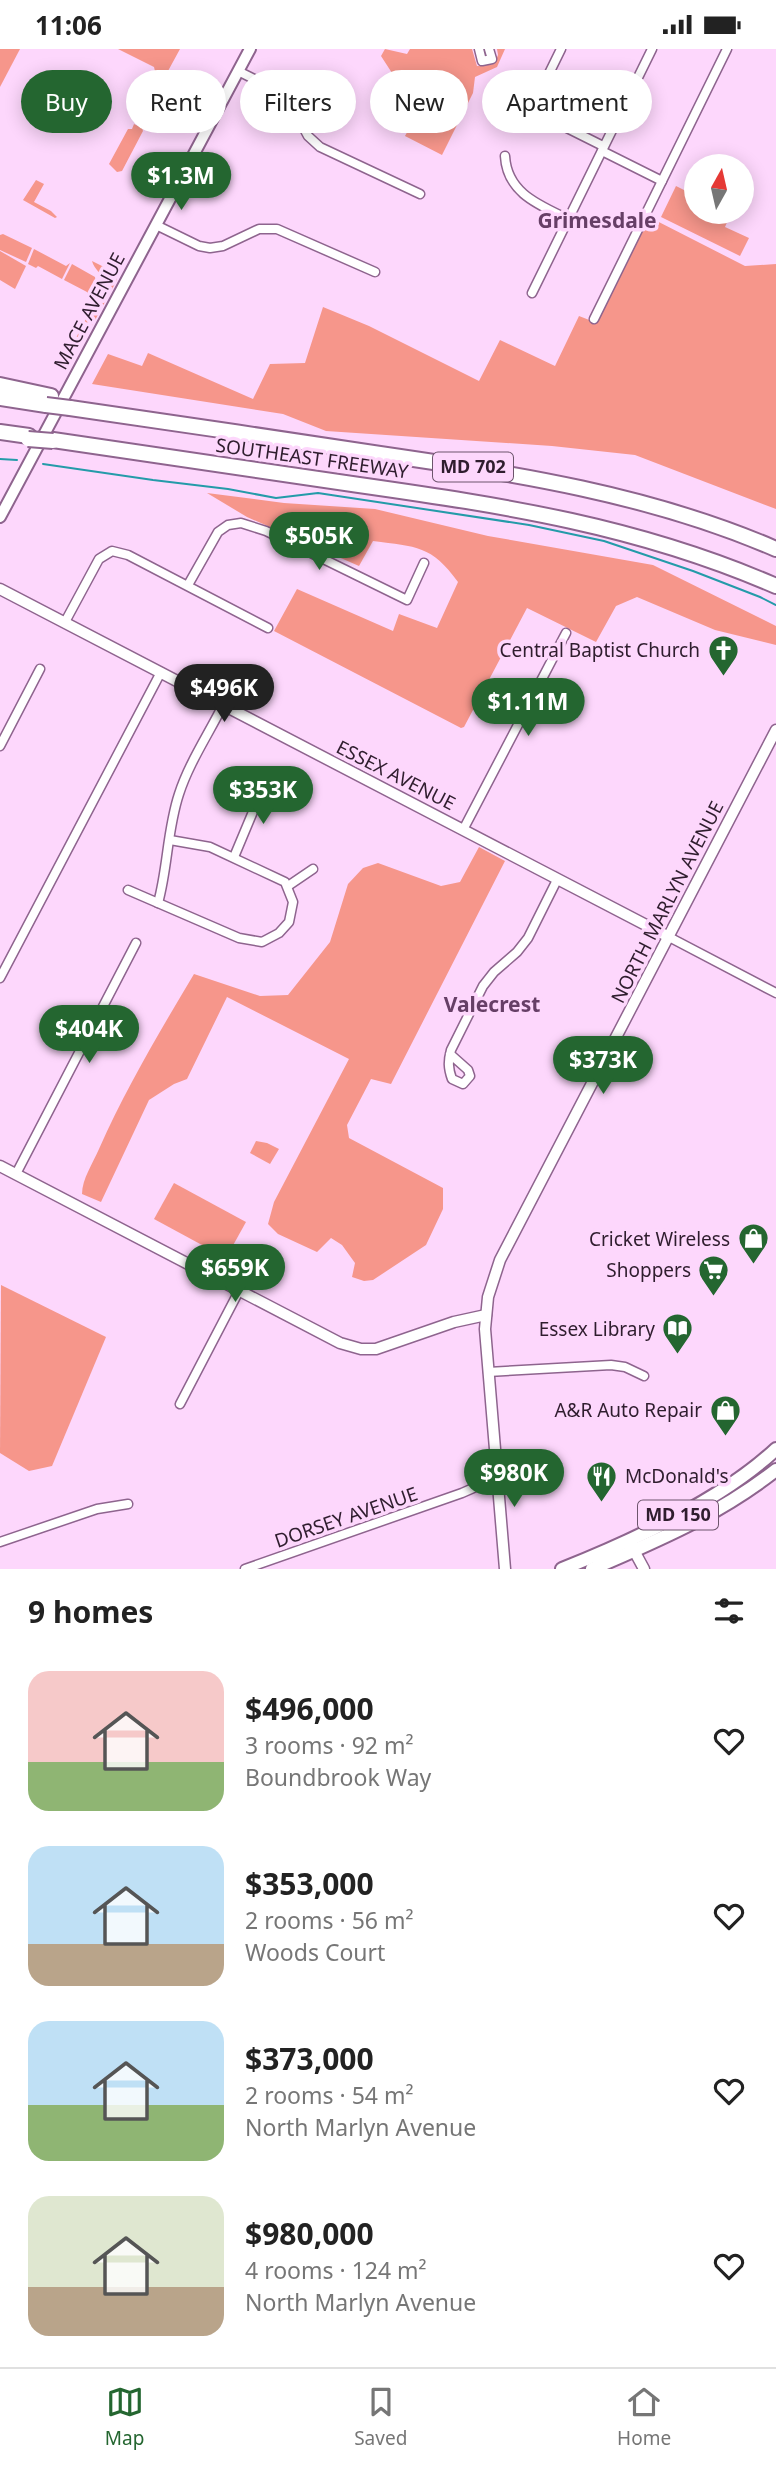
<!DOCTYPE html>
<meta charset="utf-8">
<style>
:root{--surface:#fff;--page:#f6f6f6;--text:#222;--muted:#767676;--line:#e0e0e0;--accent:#246630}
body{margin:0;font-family:"Noto Sans",sans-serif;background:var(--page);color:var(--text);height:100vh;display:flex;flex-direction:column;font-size:26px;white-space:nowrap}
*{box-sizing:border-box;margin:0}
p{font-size:23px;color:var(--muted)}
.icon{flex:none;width:38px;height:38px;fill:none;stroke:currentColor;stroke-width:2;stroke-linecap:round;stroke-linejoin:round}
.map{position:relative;height:1520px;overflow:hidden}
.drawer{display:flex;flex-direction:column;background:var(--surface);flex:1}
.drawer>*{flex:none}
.hud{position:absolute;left:21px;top:21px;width:735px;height:63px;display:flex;gap:14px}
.needle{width:46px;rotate:8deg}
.buttons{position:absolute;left:684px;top:105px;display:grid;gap:14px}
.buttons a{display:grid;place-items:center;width:70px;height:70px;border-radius:50%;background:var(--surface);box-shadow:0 4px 18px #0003;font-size:35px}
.price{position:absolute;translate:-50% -60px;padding:0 16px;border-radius:24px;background:var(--accent);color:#fff;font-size:23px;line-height:46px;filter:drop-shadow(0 2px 4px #0008)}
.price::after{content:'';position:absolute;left:50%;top:42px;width:21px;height:16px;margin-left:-10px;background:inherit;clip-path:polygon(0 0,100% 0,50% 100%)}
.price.current{background:#222;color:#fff}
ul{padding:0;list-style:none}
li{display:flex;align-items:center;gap:21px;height:175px;padding:0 28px}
li span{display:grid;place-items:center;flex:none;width:196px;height:140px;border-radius:21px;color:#555}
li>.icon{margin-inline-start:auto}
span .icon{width:84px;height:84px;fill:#fffc;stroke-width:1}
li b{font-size:30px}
h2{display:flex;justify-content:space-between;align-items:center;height:84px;padding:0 28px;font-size:30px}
.chip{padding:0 24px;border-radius:32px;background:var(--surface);box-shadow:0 4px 18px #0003;font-size:24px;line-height:63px}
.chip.current{background:var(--accent);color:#fff}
.status{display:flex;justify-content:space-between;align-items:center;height:49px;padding:0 35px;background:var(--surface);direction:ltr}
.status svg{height:19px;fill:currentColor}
.tabs{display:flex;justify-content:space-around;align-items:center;height:98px;border-top:2px solid var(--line);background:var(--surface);font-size:19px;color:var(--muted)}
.tabs a{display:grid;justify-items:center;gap:4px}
.tabs .current{color:var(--accent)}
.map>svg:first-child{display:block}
</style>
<div class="status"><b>11:06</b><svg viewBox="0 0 49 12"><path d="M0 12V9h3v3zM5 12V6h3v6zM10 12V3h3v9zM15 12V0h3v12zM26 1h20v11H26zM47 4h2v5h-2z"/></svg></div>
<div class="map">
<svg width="776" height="1520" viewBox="0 0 776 1520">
<rect width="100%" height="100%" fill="#fdd7fc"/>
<!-- green -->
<g fill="#f6968b">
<path d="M0,0H20L0,38Z"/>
<path d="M118,0H180L168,22L169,45L207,65L204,71L194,74C165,60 170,62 144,77L136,72L157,31L154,18Z"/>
<path d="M385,0L407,5L410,0H472L477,17L494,15L498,6L497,0H505L497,18L475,28L473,44L442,106L405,87C416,69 417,55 418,34L392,24L381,7Z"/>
<path d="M134,75L142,79L143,82L122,122L117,123L109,115L128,80H132Z"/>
<path d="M36,131L44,135L34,153L51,162L57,168L55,169L23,151Z"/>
<path d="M676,137L696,147V163L731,164L725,178L749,189L740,207L661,168Z"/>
<path d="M649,168L745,217L776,215V460L635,406L552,397L326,382L283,365L92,335L108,305L142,317L148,304L253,350L270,315L305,314L323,258L369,277L479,332L500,291L555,317L579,267L597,274Z"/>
<path d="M3,185L32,199L26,213L0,201V186Z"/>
<path d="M34,200L66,217L70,214L62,230L38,217L36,219L28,215Z"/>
<path d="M0,202L26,217L15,240L0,231Z"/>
<path d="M92,212L114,223L117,231L83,293L76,289L104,235C103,224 94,221 92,212Z"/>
<path d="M72,215L95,228L96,237L89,248L87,249V243L64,231Z"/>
<path d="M207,444L284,454L375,460L488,487L653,516L776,577V596L715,581L637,548L616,557L596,593L527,559L464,678L461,679L274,582L297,540L393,582L399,565L437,579L458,533C431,496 417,498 373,492L359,517L247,468Z"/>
<path d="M479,798L505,812L391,1035L371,1030L347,1076L349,1089L443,1139V1160L426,1196L373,1231L364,1232L352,1228L355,1214L342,1196L331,1189L317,1203L278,1185L268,1175L274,1153L349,1010L227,948L187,1030L174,1035L149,1051L101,1153L82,1145C82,1130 93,1114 99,1100C126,1039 160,982 194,925L260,947L288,946L330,893L348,835L363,819L378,814L441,837L460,833Z"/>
<path d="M256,1092L267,1094L279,1100L270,1115L250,1104Z"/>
<path d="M174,1134L246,1173L226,1209L154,1170Z"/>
<path d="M1,1236L106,1288L52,1417L29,1422L0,1404Z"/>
</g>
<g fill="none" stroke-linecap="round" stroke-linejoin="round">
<!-- stream -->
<g stroke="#249ba9" stroke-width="2">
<path d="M0,410L17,411"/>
<path d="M43,415L153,431L228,440L276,449L318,444L529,476L604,492L693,522L760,548L776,556"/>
</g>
<defs>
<g id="minor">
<path d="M479,0L482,12L492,10L489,0"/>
<path d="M561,0L534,55V60L537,64L603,97"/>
<path d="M238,22L286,46L308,87L320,98L420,145"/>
<path d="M602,102L662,132"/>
<path d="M505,107C507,144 539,156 568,170"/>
<path d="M156,176L199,197L210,199L223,197L259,180H277L375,223"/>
<path d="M532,244L652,0"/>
<path d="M594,270L727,0"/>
<path d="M188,536L218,483L228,476L241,474L266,482L307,502L407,551L424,514"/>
<path d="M65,573L99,510L112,502L128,506L268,579"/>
<path d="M0,697L40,620"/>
<path d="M463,781L566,584"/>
<path d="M234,808L265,734"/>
<path d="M288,837L313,820"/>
<path d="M128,841L239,889L262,893L279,884L289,873L293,853L285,833L210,798L170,791"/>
<path d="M158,854C168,818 167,781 179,745C189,714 208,686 223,656"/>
<path d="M669,888L776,944"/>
<path d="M0,929L161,623"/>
<path d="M450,1005L468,1021L470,1027L463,1035L452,1030C448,1019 448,1012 451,1001L483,937L494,923L517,903L528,889L557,831"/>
<path d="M16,1125L136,894"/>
<path d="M488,1323L611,1316L625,1318L644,1327"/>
<path d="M180,1355L240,1240"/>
<path d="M0,1493L97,1460L128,1455"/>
<path d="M245,1520L462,1444L496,1429"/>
</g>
<g id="tertiary">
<path d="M0,540L669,888"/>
<path d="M0,1117L340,1294L361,1300H376L454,1273L486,1266"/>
<path d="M631,1496L644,1520"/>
<path d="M505,1520L485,1280L488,1248L500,1211L776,681"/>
</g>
<path id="secondary" d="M0,468L250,0"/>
<g id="primary">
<path d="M562,1520C630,1493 723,1450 776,1400"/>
<path d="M592,1520C658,1491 717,1467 776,1421"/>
</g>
<g id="motorway">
<path d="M0,336L51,347"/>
<path d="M0,349L46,356"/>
<path d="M70,359C173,374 277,389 380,405C516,425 649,445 776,500"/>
<path d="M0,383L29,387"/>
<path d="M53,391C155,406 257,421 359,436C506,457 638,477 776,537"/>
</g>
</defs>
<!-- minor casing -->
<use href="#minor" stroke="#8e648e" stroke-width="11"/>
<!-- tertiary casing -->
<use href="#tertiary" stroke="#8e648e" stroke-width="13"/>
<!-- secondary casing -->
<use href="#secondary" stroke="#8e648e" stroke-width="14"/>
<!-- primary casing -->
<use href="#primary" stroke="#8e648e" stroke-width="16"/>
<!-- motorway casing -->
<use href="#motorway" stroke="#8e648e" stroke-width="18"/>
<!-- minor -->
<use href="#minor" stroke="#fff" stroke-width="8"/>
<!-- tertiary -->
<use href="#tertiary" stroke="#fff" stroke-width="10"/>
<!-- secondary -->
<use href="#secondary" stroke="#fff" stroke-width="10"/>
<!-- primary -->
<use href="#primary" stroke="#fff" stroke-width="12"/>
<!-- motorway -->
<use href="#motorway" stroke="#fff" stroke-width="14"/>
<defs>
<g id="motorway-bridge">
<path d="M46,356L70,359"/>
<path d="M28,390L53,392"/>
</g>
</defs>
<!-- motorway-bridge casing -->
<use href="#motorway-bridge" stroke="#8e648e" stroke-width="18" stroke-linecap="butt"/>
<!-- motorway-bridge -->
<use href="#motorway-bridge" stroke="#fff" stroke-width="14"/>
</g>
<!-- icons -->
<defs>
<symbol id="church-pin" viewBox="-11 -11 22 30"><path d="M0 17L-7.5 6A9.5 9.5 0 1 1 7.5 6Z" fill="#246630" stroke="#fdd7fc"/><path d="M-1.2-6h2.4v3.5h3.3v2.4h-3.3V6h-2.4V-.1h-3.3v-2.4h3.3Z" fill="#fff"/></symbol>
<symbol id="shop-pin" viewBox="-11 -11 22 30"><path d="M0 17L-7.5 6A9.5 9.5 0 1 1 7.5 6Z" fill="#246630" stroke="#fdd7fc"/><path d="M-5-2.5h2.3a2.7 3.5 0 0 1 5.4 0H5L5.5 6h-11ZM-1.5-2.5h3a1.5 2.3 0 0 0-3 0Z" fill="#fff"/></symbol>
<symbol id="supermarket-pin" viewBox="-11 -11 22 30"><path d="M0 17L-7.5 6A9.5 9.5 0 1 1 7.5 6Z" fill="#246630" stroke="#fdd7fc"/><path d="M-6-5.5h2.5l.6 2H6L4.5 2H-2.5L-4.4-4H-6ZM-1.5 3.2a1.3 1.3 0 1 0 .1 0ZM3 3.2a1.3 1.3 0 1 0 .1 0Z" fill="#fff"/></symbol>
<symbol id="library-pin" viewBox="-11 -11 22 30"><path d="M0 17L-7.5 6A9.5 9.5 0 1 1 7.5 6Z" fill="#246630" stroke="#fdd7fc"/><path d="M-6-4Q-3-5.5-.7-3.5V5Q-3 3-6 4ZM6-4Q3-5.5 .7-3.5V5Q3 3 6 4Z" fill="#fff"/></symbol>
<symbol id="restaurant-pin" viewBox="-11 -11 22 30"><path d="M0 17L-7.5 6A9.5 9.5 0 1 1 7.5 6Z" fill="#246630" stroke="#fdd7fc"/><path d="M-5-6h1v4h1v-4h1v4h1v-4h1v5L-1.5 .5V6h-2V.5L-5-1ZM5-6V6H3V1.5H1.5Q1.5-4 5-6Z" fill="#fff"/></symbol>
</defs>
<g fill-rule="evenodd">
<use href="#church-pin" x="706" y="584" width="35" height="47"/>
<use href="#shop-pin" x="736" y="1172" width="35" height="47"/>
<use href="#supermarket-pin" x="696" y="1204" width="35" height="47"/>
<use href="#library-pin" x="660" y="1262" width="35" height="47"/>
<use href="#shop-pin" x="708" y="1344" width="35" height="47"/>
<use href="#restaurant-pin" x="584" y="1410" width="35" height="47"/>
</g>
<g text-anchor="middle" stroke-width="7" stroke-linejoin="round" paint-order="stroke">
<!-- shield labels -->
<g fill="#fdd7fc" stroke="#6d556c" stroke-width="2">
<rect x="433" y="403.5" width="80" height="29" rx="5"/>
<rect x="638" y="1451.5" width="80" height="29" rx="5"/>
</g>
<g font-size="18" font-weight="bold" fill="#2f1d2e">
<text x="473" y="424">MD 702</text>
<text x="678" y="1472">MD 150</text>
</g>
<!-- street labels -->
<g font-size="19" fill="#2f1d2e" stroke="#fdd7fc">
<text transform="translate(89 262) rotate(-62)" y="7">MACE AVENUE</text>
<text transform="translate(312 409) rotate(8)" y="7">SOUTHEAST FREEWAY</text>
<text transform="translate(396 726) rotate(27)" y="7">ESSEX AVENUE</text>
<text transform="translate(667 853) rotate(-63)" y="7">NORTH MARLYN AVENUE</text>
<text transform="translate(346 1468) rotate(-19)" y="7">DORSEY AVENUE</text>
</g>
<!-- poi labels -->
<g font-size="19" fill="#2f1d2e" stroke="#fdd7fc" text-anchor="end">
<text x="700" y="608">Central Baptist Church</text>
<text x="730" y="1197">Cricket Wireless</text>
<text x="691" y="1228">Shoppers</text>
<text x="655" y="1287">Essex Library</text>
<text x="702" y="1368">A&amp;R Auto Repair</text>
<text x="625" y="1434" text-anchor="start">McDonald's</text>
</g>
<!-- neighbourhood labels -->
<g font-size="21" font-weight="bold" fill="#663f66" stroke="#fdd7fc">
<text x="597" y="179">Grimesdale</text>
<text x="492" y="963">Valecrest</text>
</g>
</g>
</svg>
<div class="buttons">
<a><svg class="needle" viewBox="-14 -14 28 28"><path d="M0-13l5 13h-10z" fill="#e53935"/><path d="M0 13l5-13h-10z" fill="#767676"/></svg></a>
</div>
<b class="price" style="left:181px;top:163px">$1.3M</b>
<b class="price" style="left:319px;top:523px">$505K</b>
<b class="price current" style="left:224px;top:675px">$496K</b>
<b class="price" style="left:528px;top:689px">$1.11M</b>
<b class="price" style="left:263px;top:777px">$353K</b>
<b class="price" style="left:89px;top:1016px">$404K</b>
<b class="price" style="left:603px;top:1047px">$373K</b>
<b class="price" style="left:235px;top:1255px">$659K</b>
<b class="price" style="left:514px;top:1460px">$980K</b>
<div class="hud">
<a class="chip current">Buy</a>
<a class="chip">Rent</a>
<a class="chip">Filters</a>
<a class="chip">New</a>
<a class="chip">Apartment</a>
</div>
</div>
<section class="drawer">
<h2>9 homes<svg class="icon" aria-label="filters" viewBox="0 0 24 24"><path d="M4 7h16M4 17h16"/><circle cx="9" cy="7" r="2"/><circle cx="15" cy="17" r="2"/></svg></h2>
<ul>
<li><span style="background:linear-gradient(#f6c9c9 65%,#8fb573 0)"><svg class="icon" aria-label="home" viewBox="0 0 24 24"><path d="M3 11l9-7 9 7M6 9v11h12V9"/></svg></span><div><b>$496,000</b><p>3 rooms · 92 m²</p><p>Boundbrook Way</p></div><svg class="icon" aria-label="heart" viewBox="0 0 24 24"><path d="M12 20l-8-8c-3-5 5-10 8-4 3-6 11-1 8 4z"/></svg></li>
<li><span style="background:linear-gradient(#bfe0f5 70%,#b9a48a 0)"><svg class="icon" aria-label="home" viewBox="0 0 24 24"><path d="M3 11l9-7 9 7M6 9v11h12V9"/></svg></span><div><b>$353,000</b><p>2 rooms · 56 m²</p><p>Woods Court</p></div><svg class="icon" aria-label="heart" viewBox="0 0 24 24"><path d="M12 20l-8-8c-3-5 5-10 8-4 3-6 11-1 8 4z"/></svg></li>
<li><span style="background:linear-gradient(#bfe0f5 60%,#8fb573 0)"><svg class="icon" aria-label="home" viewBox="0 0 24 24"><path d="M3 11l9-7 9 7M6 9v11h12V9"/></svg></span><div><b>$373,000</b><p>2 rooms · 54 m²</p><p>North Marlyn Avenue</p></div><svg class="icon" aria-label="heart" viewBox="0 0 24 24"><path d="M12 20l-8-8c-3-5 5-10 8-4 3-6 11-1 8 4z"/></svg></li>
<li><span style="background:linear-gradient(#dfe7d0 65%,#b9a48a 0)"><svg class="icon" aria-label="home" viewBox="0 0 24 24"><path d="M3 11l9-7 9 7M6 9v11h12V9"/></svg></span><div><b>$980,000</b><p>4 rooms · 124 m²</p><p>North Marlyn Avenue</p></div><svg class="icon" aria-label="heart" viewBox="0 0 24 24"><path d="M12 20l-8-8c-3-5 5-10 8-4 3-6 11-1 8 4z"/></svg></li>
</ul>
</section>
<nav class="tabs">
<a class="current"><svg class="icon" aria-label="map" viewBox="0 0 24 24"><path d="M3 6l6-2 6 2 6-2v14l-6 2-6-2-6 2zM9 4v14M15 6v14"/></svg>Map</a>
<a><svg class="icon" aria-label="saved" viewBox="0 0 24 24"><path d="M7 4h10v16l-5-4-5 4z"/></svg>Saved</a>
<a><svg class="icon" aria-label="home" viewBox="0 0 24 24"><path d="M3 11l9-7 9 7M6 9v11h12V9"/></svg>Home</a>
</nav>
